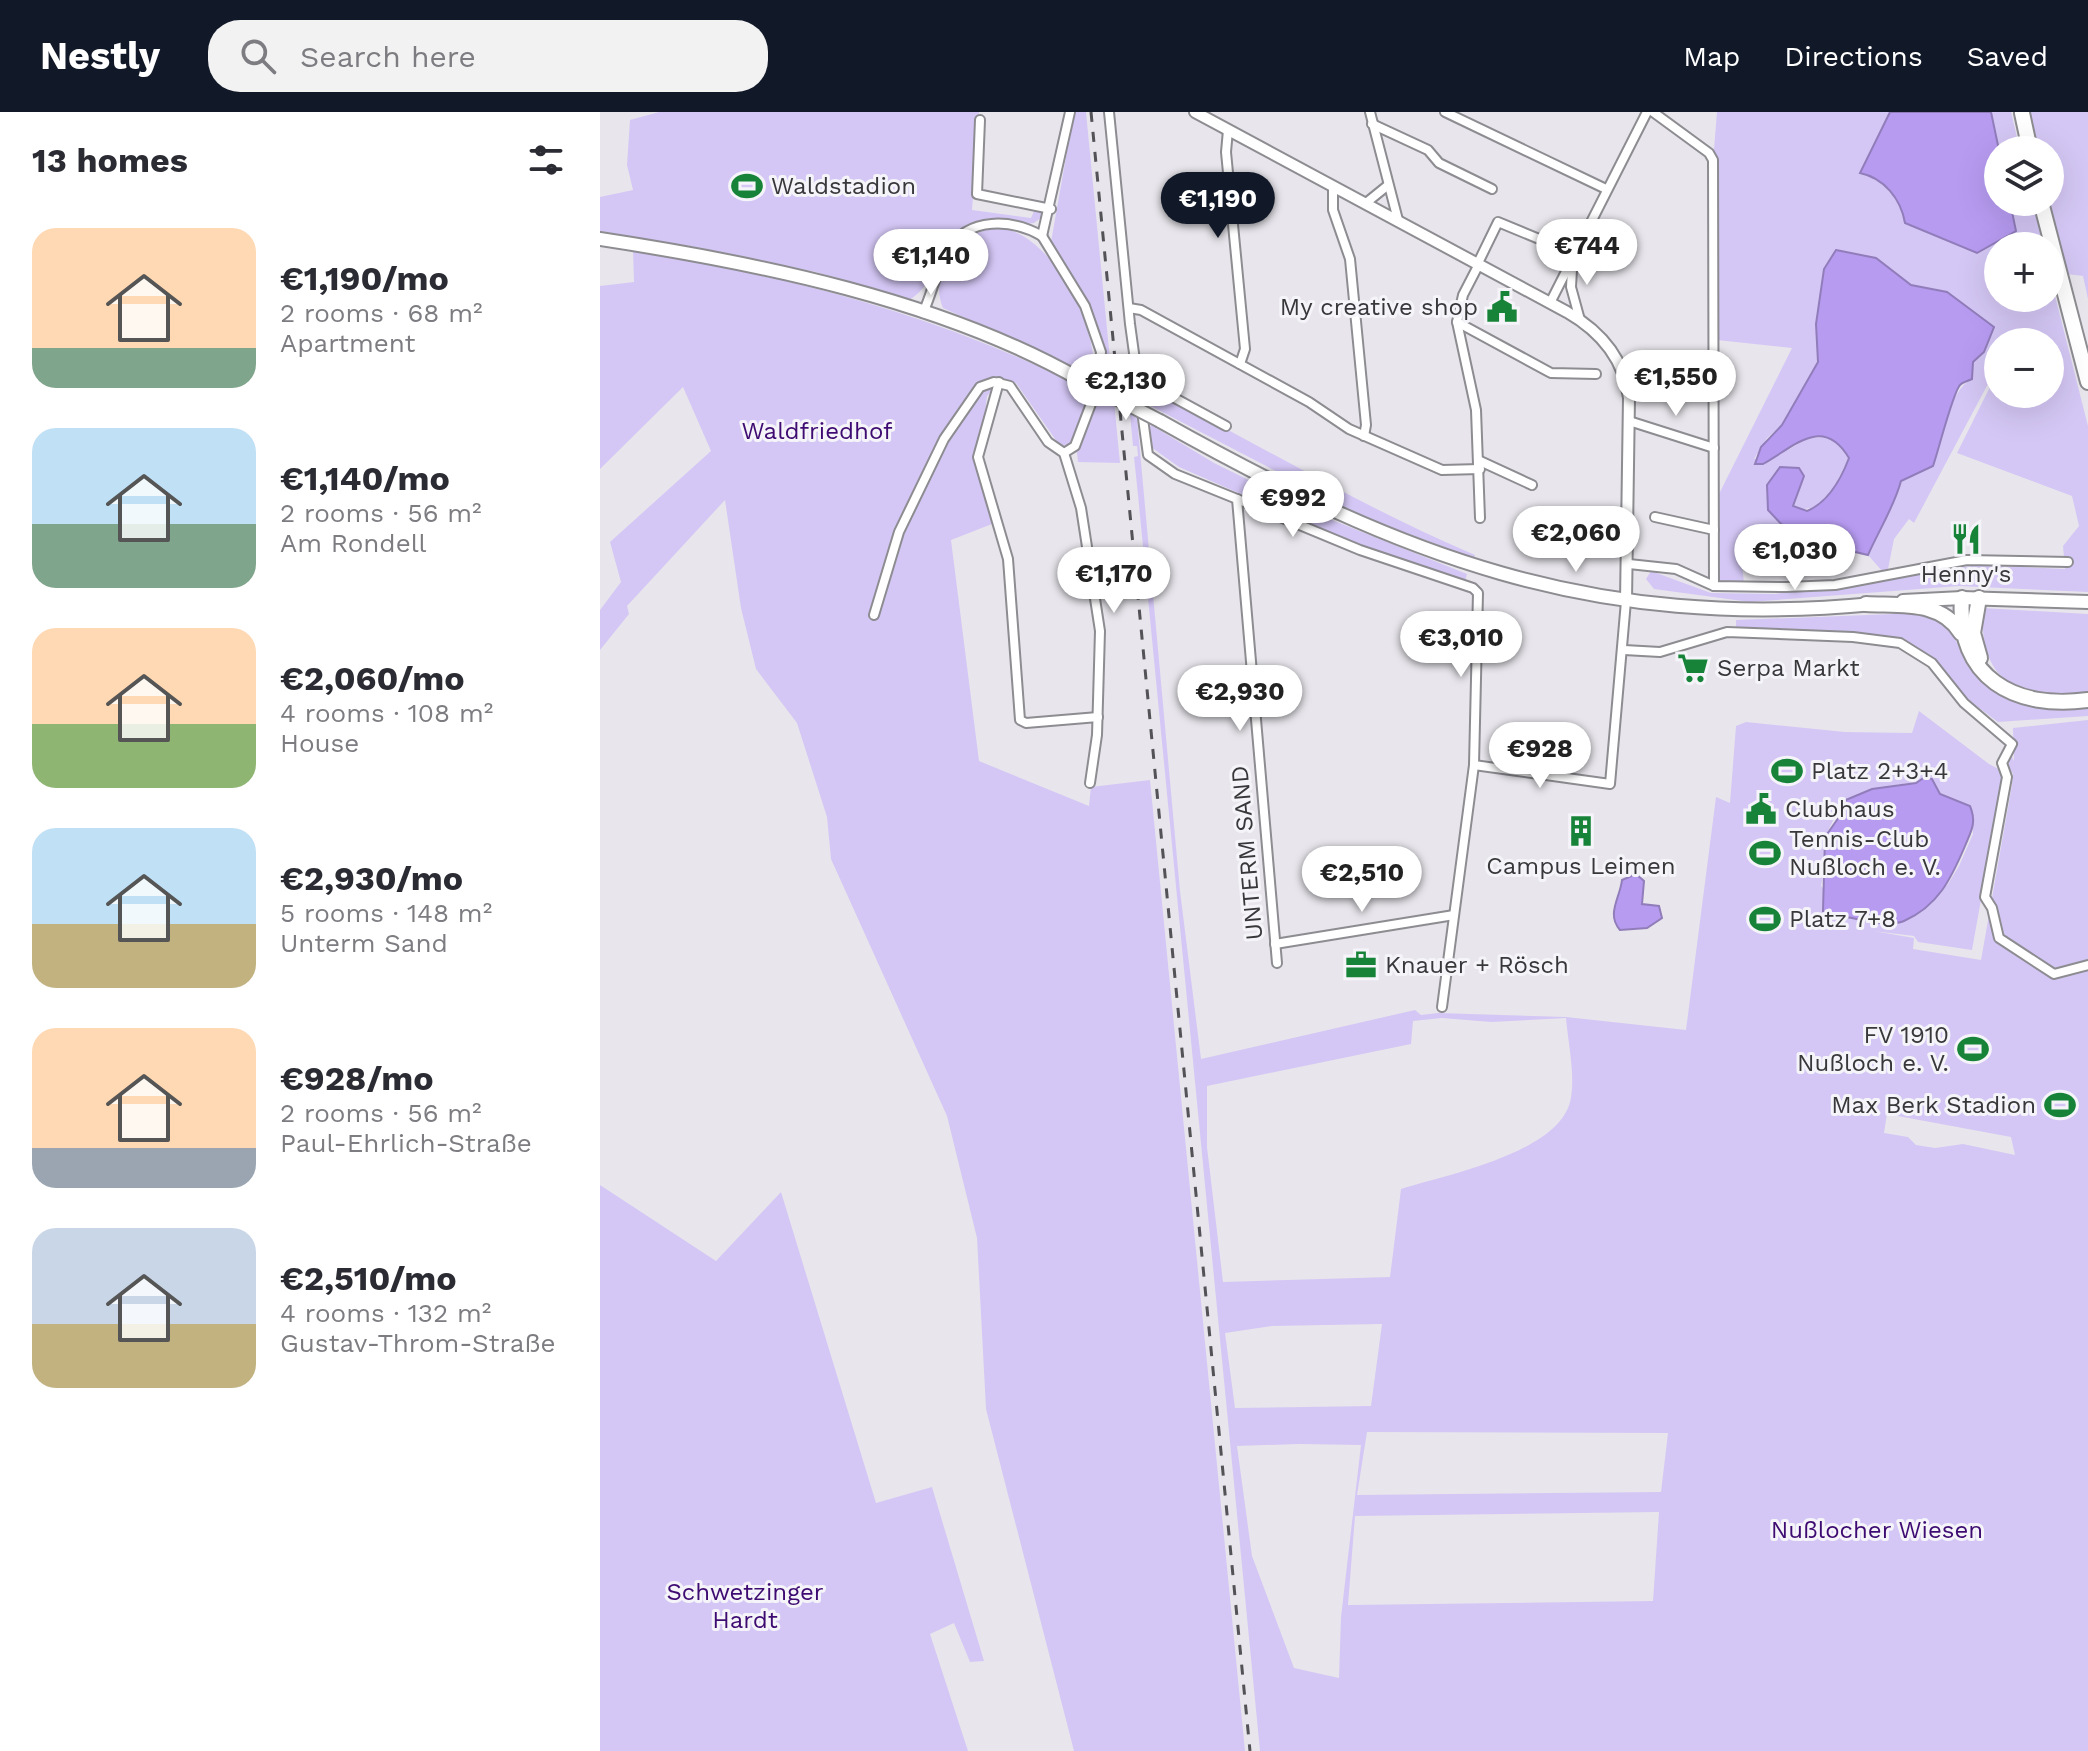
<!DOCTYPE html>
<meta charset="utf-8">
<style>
:root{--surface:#fff;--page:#f2f2f3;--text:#2b2b33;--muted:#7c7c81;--accent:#111827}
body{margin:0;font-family:"Work Sans",sans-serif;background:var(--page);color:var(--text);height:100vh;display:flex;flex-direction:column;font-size:30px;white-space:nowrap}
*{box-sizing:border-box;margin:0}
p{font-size:26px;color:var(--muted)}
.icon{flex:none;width:44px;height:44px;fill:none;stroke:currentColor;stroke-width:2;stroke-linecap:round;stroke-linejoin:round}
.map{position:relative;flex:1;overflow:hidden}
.details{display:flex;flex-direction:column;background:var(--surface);width:600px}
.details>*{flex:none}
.tools{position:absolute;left:1384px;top:24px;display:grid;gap:16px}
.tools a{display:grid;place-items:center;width:80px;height:80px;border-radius:50%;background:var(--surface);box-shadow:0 8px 32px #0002;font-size:40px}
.price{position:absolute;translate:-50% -68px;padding:0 18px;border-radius:28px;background:#fff;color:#222;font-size:26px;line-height:52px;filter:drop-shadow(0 2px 4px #0008)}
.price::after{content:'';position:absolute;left:50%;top:48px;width:24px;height:18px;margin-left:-12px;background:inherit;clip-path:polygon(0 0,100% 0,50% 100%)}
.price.active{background:var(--accent);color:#fff}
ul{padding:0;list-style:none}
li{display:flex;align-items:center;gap:24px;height:200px;padding:0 32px}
li span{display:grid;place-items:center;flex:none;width:224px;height:160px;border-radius:24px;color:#555}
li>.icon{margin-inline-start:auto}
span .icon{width:96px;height:96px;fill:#fffc;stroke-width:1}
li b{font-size:34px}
h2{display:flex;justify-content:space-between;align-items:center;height:96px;padding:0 32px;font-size:34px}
header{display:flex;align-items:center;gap:48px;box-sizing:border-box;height:112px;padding:0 40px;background:var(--accent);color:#fff}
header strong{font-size:38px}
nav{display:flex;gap:44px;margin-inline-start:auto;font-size:28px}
.search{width:560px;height:72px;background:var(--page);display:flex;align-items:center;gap:20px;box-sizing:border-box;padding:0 28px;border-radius:32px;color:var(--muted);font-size:30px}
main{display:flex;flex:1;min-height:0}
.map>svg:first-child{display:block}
</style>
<header>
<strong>Nestly</strong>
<div class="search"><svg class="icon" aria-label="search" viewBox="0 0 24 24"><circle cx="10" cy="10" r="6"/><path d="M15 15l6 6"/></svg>Search here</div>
<nav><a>Map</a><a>Directions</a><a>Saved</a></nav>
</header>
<main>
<section class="details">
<h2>13 homes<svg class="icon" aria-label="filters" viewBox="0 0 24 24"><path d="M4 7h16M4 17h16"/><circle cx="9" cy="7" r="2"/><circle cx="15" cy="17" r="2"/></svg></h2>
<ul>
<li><span style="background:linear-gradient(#ffd9b3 75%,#7fa58c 0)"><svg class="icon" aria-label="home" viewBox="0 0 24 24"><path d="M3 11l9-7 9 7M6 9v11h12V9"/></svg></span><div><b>€1,190/mo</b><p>2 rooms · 68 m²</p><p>Apartment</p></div></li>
<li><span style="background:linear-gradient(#bfe0f5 60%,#7fa58c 0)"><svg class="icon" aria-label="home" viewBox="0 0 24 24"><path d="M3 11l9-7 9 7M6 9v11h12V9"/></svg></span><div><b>€1,140/mo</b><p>2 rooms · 56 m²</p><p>Am Rondell</p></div></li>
<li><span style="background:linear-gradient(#ffd9b3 60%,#8fb573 0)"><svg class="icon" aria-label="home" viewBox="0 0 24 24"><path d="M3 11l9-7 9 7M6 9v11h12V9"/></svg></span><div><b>€2,060/mo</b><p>4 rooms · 108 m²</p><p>House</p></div></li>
<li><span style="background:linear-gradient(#bfe0f5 60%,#c2b280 0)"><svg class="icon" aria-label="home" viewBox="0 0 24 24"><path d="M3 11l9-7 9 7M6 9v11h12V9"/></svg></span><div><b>€2,930/mo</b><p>5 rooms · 148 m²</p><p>Unterm Sand</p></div></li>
<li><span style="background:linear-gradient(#ffd9b3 75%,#9aa5b1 0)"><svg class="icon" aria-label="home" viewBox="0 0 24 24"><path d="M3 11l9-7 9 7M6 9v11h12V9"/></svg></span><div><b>€928/mo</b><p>2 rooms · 56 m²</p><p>Paul-Ehrlich-Straße</p></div></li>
<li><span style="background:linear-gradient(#c9d6e8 60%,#c2b280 0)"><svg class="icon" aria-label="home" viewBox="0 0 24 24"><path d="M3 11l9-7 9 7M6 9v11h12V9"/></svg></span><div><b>€2,510/mo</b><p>4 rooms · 132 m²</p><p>Gustav-Throm-Straße</p></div></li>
</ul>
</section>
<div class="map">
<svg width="1488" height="1639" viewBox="0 0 1488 1639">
<rect width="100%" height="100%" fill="#e8e6ec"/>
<!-- green -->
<g fill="#d4c7f5" fill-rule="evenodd">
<path d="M59,0H379L372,98L431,106L434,99L441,100L442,105L434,111C415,114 396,105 378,110C336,122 342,169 309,188L216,160L0,119V85L33,78L27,53L30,8Z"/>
<path d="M474,0H486L520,351L478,350L477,341L469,333L460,334L416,271L402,267L387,284L378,360L392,412L351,428L379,649L489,694L491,675L550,668L645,1639H474L386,1297L377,1126L347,1004L231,747L227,705L197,611L156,557L141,496L125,388L27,494L29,502L0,538V498L21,470L10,430L111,339L83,275L0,357V174L34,170L33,139C193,164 354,207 498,284C516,223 480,180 451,130Z"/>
<path d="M1117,0H1290L1260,61L1273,64L1302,91L1416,119L1410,90H1433L1443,134H1398V186H1450V164L1488,314V480L1359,474L1150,490L1054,477L1046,467L1051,459L1111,481L1175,482L1379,453L1465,457L1463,434L1479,414L1472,384L1357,341L1398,259V282H1450V230H1398V253L1314,411L1309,407L1294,427L1288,457L1282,459L1268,443C1279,418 1294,395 1301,369L1333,354C1342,328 1348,279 1372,267L1373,250L1384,240L1393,215L1347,180L1311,173L1276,146L1216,212L1218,250L1182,313L1167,326L1154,347L1190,337L1207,326L1231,325L1249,346L1233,377L1216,395L1198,398L1192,394L1193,388L1168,398L1184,415L1138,423L1144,470H1119L1117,386L1192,236L1117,228V73L1114,37Z"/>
<path d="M1391,0H1411L1420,38H1399Z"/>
<path d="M1428,0H1488V187L1483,164L1467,162L1449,90L1450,38H1436Z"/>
<path d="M400,116C453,122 498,215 494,264L343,196C327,159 363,116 400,116Z"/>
<path d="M526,259L533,262L580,779L601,947L815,898L821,903L838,901L966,905L1086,918L1116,685L1130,691L1136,614L1146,610L1245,620L1312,621L1319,599L1389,652L1404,660L1372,838L1318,830L1314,824L1273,819L1314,826L1313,837L1381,848L1412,673L1413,662L1408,653L1411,643L1414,649L1413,616L1488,608V1639H660L538,383L534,345L538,344L537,334H533ZM1332,667L1340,682L1370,694L1373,722L1359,754L1348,772L1320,800L1302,810L1250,806L1221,774C1225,757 1224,742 1226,727C1227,717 1238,702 1241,690L1272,677ZM842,906L891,910L966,906C968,930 975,961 971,985C964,1040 846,1063 801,1077L790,1165L623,1170L607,1035V974L811,932L813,909ZM1287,1002L1411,1025L1415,1043L1363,1032L1335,1036L1316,1033L1308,1025L1284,1021ZM782,1212L771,1294L635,1296L625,1221L672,1214ZM767,1320L1068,1321L1061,1380L757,1383ZM699,1332L761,1333L741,1505L739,1566L694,1556L652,1444L637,1334ZM1059,1400L1053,1489L748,1493L755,1404Z"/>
<path d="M551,277C660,333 762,395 875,443L874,446L768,407L543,290Z"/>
<path d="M551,313L614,351L722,404L867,462L865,470L737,424L579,355L551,335L548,319Z"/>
<path d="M1383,496L1488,502V581C1420,590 1378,571 1383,496Z"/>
<path d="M1319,501C1353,512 1349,517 1365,546C1390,591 1439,604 1488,596V604L1398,610L1363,584L1333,546L1308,530L1290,524L1136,516V508Z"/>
<path d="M0,1073L116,1149L181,1080L276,1391L332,1375L384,1549L370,1550L354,1511L330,1522L368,1639H0Z"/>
</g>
<!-- water -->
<g fill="#b79bf1" stroke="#917dba" stroke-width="2">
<path d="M1290,0H1391L1399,38L1398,90H1410L1416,119L1377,141L1305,111C1301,87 1284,66 1260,61Z"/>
<path d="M1236,138L1276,146L1311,173L1347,180L1394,215L1384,240L1373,250L1372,267C1368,269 1363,270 1360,273C1353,280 1338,340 1333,354L1301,369C1294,395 1279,418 1268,443L1247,438L1230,420L1223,421L1220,434L1184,415L1168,398L1167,373L1180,355L1199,356L1204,364L1193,394L1207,399C1229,390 1241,367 1249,346C1223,303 1195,334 1163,352H1155L1161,335L1182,313L1218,250L1216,212L1224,157Z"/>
<path d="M1325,665L1332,667L1340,682L1370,694C1377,711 1371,719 1365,734C1351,767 1338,794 1304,809C1288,816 1240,804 1223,799L1225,725L1239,705L1241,690L1272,677L1316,671Z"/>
<path d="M1036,762L1044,769L1042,792L1059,794L1062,806L1047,816L1020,818C1006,802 1020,786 1022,768Z"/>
</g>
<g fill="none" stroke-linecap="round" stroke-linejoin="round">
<defs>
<g id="minor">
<path d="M509,0L530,212L548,343L575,362L637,387L760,438L873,476L878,481L874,653L842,895"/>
<path d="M770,0L798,108"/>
<path d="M845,0L1006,77"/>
<path d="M1053,0L1109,41L1113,48L1114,474"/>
<path d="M380,8L377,82L451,97"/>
<path d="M772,12L828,38L839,51L892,77"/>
<path d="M628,18L626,40L645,237L640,252"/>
<path d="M733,74V98L750,147L766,313L764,324"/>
<path d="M766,91L787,74"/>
<path d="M442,124L485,194L501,240L497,276L475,334L464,341"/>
<path d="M442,124L470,0"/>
<path d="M878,151L898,110L973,141L971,175L980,208"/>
<path d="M879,152L863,183L857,210L876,298L880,406"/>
<path d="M950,191L1047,0"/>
<path d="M529,196L541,198L709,290L749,317L842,358L880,357"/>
<path d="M323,201C332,181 337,157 348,138C369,104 412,107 442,124"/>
<path d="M857,210L951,261L996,262"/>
<path d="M399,270L378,345L408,447L420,608L426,611L498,605"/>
<path d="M538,274L560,278L626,314"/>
<path d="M1029,309L1114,336"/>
<path d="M880,349L932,373"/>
<path d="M637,387L677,851"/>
<path d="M1055,405L1114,418"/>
<path d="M1029,452L1076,457L1114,474L1186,475L1235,473L1367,448L1468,450"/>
<path d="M274,503L299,420L344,327L380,275L394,270L410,274L448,330L464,341L481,396L500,519L497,623L490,671"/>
<path d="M1024,538L1060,540L1127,520L1253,525L1300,531L1332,551L1364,591L1412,632L1402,651L1407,665L1385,785L1392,796L1399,826L1454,862L1488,853"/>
<path d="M874,653L1010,672L1026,489"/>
<path d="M675,832L854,803"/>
</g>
<path id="tertiary" d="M595,0L967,200C1000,219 1024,246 1029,286L1026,489"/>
<g id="secondary">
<path d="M0,127C158,151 341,188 481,268"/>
<path d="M560,309C800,444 992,519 1273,492"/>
<path d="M1303,489L1362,486L1488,490"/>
</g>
<g id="trunk">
<path d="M1422,1L1430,38"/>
<path d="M1441,90L1488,270"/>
<path d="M1362,486C1356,566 1415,598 1488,588"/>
<path d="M1379,486L1373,521L1380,546"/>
<path d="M1266,492C1301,494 1341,488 1361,521"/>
</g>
</defs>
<!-- minor casing -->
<use href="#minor" stroke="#8d8c91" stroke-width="12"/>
<!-- tertiary casing -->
<use href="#tertiary" stroke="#8d8c91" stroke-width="14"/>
<!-- secondary casing -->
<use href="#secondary" stroke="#8d8c91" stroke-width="16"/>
<!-- trunk casing -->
<use href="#trunk" stroke="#8d8c91" stroke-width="18"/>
<!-- minor -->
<use href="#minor" stroke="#fff" stroke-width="8"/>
<!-- tertiary -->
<use href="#tertiary" stroke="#fff" stroke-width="10"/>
<!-- secondary -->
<use href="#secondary" stroke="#fff" stroke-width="12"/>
<!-- trunk -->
<use href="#trunk" stroke="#fff" stroke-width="14"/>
<!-- rail -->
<path stroke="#535256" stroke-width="3" stroke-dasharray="10 10" stroke-linecap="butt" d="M491,0L650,1639"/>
<defs>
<path id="secondary-bridge" d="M481,268L560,309"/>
</defs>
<!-- secondary-bridge casing -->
<use href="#secondary-bridge" stroke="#8d8c91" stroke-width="16" stroke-linecap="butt"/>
<!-- secondary-bridge -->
<use href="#secondary-bridge" stroke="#fff" stroke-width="12"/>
</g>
<!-- icons -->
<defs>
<symbol id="stadium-bare" viewBox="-9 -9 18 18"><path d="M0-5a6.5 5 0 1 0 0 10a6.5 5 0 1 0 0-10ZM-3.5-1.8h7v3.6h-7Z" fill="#178339" stroke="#f5f4f9" stroke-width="2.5" paint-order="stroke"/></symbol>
<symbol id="civic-bare" viewBox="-9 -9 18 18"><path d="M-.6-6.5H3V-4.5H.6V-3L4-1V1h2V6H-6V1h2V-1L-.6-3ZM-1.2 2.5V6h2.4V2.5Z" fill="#178339" stroke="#f5f4f9" stroke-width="2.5" paint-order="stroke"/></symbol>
<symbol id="restaurant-bare" viewBox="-9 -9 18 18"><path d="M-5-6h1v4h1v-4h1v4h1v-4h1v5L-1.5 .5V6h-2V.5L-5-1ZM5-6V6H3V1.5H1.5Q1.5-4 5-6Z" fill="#178339" stroke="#f5f4f9" stroke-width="2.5" paint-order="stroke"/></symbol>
<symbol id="supermarket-bare" viewBox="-9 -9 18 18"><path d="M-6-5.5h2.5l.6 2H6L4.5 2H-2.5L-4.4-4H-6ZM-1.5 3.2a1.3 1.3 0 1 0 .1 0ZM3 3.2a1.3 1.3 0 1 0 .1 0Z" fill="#178339" stroke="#f5f4f9" stroke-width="2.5" paint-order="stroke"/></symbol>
<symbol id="building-bare" viewBox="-9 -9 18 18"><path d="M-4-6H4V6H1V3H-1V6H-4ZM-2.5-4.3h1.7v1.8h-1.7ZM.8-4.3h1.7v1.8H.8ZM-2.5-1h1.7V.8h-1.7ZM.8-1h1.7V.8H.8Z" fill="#178339" stroke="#f5f4f9" stroke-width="2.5" paint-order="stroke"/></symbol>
<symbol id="office-bare" viewBox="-9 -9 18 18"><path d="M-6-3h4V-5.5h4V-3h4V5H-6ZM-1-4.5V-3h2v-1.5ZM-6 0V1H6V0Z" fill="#178339" stroke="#f5f4f9" stroke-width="2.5" paint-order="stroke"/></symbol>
</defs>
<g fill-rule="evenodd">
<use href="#stadium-bare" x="125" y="52" width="44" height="44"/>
<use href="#civic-bare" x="880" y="173" width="44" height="44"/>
<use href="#restaurant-bare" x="1344" y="405" width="44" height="44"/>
<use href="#supermarket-bare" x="1071" y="534" width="44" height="44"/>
<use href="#stadium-bare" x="1165" y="637" width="44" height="44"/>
<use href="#civic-bare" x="1139" y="675" width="44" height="44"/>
<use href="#building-bare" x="959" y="697" width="44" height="44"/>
<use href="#stadium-bare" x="1143" y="719" width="44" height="44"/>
<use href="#stadium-bare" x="1143" y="785" width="44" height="44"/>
<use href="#office-bare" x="739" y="831" width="44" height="44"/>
<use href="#stadium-bare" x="1351" y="915" width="44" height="44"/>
<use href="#stadium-bare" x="1438" y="971" width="44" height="44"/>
</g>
<g text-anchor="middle" stroke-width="6" stroke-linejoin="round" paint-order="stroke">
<!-- poi labels -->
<g font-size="24" fill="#38373a" stroke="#f5f4f9" text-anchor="start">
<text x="171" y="82">Waldstadion</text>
<text x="878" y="203" text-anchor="end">My creative shop</text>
<text x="1366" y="470" text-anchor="middle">Henny's</text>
<text x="1117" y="564">Serpa Markt</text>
<text x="1211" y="667">Platz 2+3+4</text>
<text x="1185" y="705">Clubhaus</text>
<text x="1189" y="735">Tennis-Club<tspan x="1189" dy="28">Nußloch e. V.</tspan></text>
<text x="981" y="762" text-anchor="middle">Campus Leimen</text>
<text x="1189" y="815">Platz 7+8</text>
<text x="785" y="861">Knauer + Rösch</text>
<text x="1349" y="931" text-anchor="end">FV 1910<tspan x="1349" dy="28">Nußloch e. V.</tspan></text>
<text x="1436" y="1001" text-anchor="end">Max Berk Stadion</text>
</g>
<!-- park labels -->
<g font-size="24" fill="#3d0b71" stroke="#f5f4f9">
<text x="217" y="327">Waldfriedhof</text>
<text x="1277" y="1426">Nußlocher Wiesen</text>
<text x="145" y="1488">Schwetzinger<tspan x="145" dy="28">Hardt</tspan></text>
</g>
<!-- street labels -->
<g font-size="24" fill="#38373a" stroke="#f5f4f9">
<text transform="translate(647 741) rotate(-95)" y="8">UNTERM SAND</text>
</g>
</g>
</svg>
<div class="tools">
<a><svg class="icon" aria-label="layers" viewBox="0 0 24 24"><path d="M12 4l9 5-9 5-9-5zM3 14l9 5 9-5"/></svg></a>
<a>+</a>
<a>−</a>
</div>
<b class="price active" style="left:618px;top:128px">€1,190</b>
<b class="price" style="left:987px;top:175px">€744</b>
<b class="price" style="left:331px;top:185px">€1,140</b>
<b class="price" style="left:1076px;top:306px">€1,550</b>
<b class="price" style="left:526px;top:310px">€2,130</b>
<b class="price" style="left:693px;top:427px">€992</b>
<b class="price" style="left:976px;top:462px">€2,060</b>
<b class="price" style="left:1195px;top:480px">€1,030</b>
<b class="price" style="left:514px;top:503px">€1,170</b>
<b class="price" style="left:861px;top:567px">€3,010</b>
<b class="price" style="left:640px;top:621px">€2,930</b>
<b class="price" style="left:940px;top:678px">€928</b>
<b class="price" style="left:762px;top:802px">€2,510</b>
</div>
</main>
